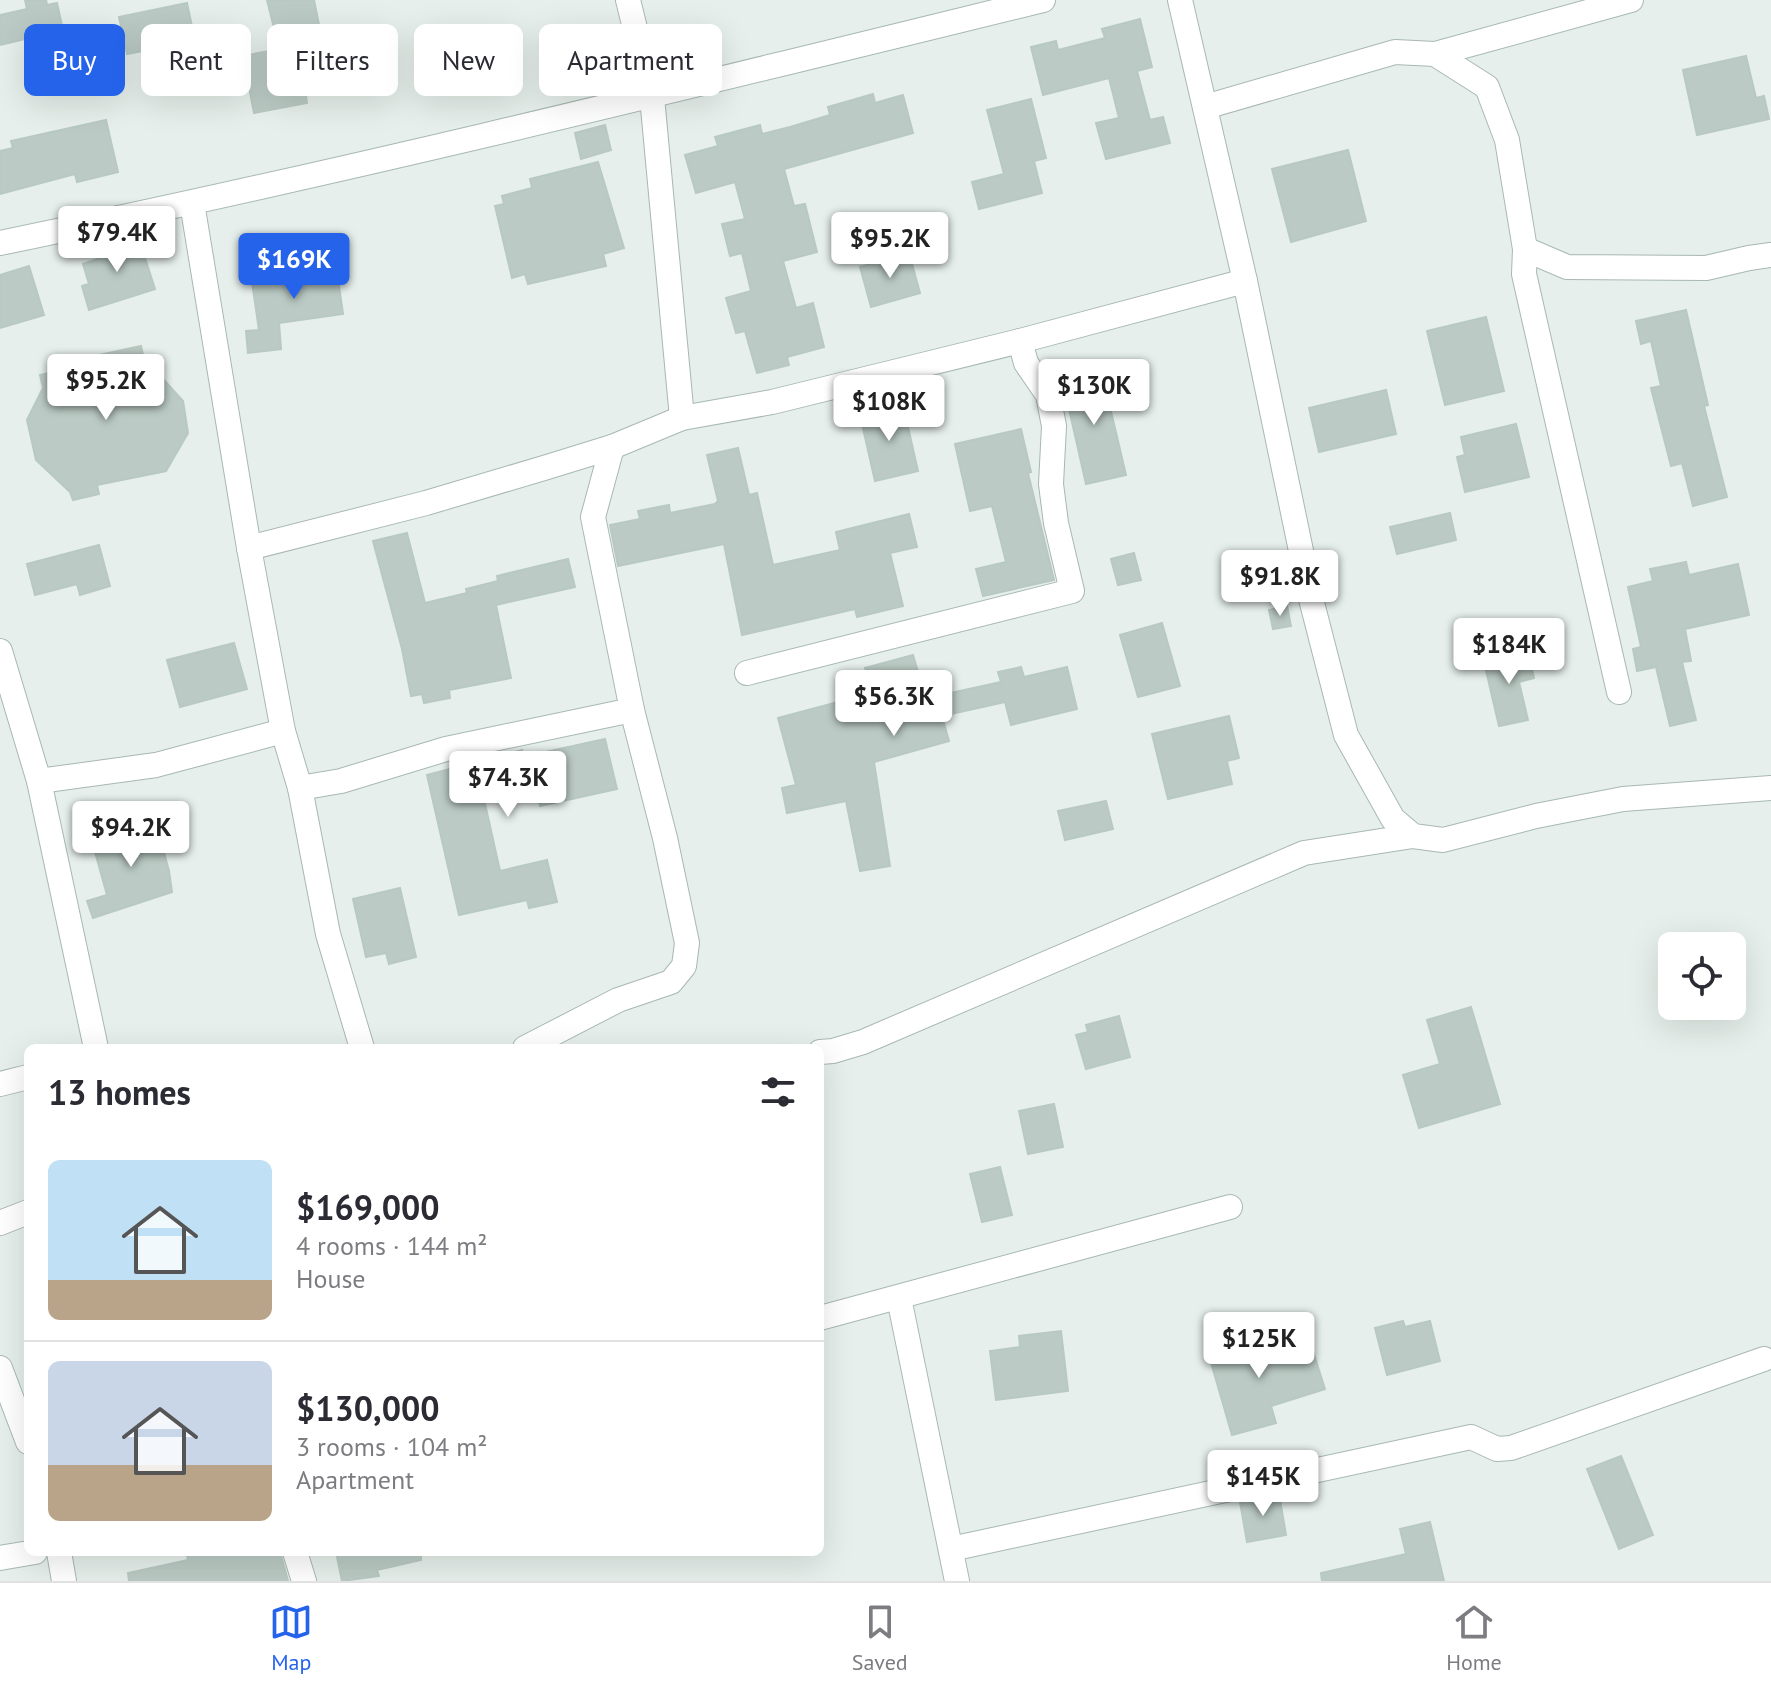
<!DOCTYPE html>
<meta charset="utf-8">
<style>
:root{--surface:#fff;--page:#f2f2f3;--text:#2b2b33;--muted:#7c7c81;--line:#e1e1e2;--accent:#2563eb}
body{margin:0;font-family:"PT Sans",sans-serif;background:var(--page);color:var(--text);height:100vh;display:flex;flex-direction:column;font-size:30px;white-space:nowrap}
*{box-sizing:border-box;margin:0}
p{font-size:26px;color:var(--muted)}
.icon{flex:none;width:44px;height:44px;fill:none;stroke:currentColor;stroke-width:2;stroke-linecap:round;stroke-linejoin:round}
.map{position:relative;flex:1;overflow:hidden}
.panel{position:absolute;left:24px;top:1044px;width:800px;height:512px;display:flex;flex-direction:column;background:var(--surface);border-radius:12px;box-shadow:0 8px 32px #0002}
.panel>*{flex:none}
.guide{position:absolute;left:24px;top:24px;width:800px;height:72px;display:flex;gap:16px}
.fabs{position:absolute;left:1658px;top:932px;display:grid;gap:16px}
.fabs a{display:grid;place-items:center;width:88px;height:88px;border-radius:12px;background:var(--surface);box-shadow:0 8px 32px #0002;font-size:40px}
.price{position:absolute;translate:-50% -68px;padding:0 18px;border-radius:8px;background:#fff;color:#222;font-size:26px;line-height:52px;filter:drop-shadow(0 2px 4px #0008)}
.price::after{content:'';position:absolute;left:50%;top:48px;width:24px;height:18px;margin-left:-12px;background:inherit;clip-path:polygon(0 0,100% 0,50% 100%)}
.price.selected{background:var(--accent);color:#fff}
ul{padding:0;list-style:none}
li{display:flex;align-items:center;gap:24px;height:200px;padding:0 24px}
li+li{border-top:2px solid var(--line)}
li span{display:grid;place-items:center;flex:none;width:224px;height:160px;border-radius:12px;color:#555}
li>.icon{margin-inline-start:auto}
span .icon{width:96px;height:96px;fill:#fffc;stroke-width:1}
li b{font-size:34px}
h2{display:flex;justify-content:space-between;align-items:center;height:96px;padding:0 24px;font-size:34px}
.pill{padding:0 28px;border-radius:12px;background:var(--surface);box-shadow:0 8px 32px #0002;font-size:28px;line-height:72px}
.pill.selected{background:var(--accent);color:#fff}
.dock{display:flex;justify-content:space-around;align-items:center;height:112px;border-top:2px solid var(--line);background:var(--surface);font-size:22px;color:var(--muted)}
.dock a{display:grid;justify-items:center;gap:4px}
.dock .selected{color:var(--accent)}
.map>svg:first-child{display:block}
</style>
<div class="map">
<svg width="1771" height="1581" viewBox="0 0 1771 1581">
<rect width="100%" height="100%" fill="#e6efeb"/>
<!-- building -->
<g fill="#bbcac4" stroke="#b8c9c2" stroke-width="2">
<path d="M25,0H46L47,5L57,3L63,30L0,45V15L27,9Z"/>
<path d="M267,0H314L332,89L306,95L307,103L254,113L243,56L269,51L268,46L278,44Z"/>
<path d="M187,3L195,41L127,54L119,17Z"/>
<path d="M1140,19L1152,67L1137,71L1150,120L1163,117L1170,143L1106,159L1096,123L1119,118L1109,78L1043,95L1031,47L1056,41L1058,50L1105,38L1102,29Z"/>
<path d="M1746,56L1756,98L1764,96L1769,119L1697,135L1683,70Z"/>
<path d="M873,94L875,103L903,95L913,133L784,169L794,206L805,204L817,252L783,261L796,308L813,303L824,347L787,357L789,365L757,373L745,331L736,333L726,298L751,291L742,253L730,256L722,224L745,219L735,182L696,193L685,155L718,146L715,137L760,125L762,134L790,127L830,115L828,107Z"/>
<path d="M1031,99L1046,158L1034,161L1042,193L979,209L972,182L1004,174L987,110Z"/>
<path d="M106,120L118,172L77,182L75,174L0,194V151L13,148L11,141Z"/>
<path d="M605,125L611,150L581,159L575,133Z"/>
<path d="M1348,150L1366,221L1291,242L1272,169Z"/>
<path d="M598,162L624,248L603,254L606,266L528,284L525,274L512,278L495,206L504,204L502,196L532,188L530,179Z"/>
<path d="M138,236L155,289L89,310L82,286L89,284L83,264L106,256L103,246Z"/>
<path d="M909,253L920,293L871,307L860,267Z"/>
<path d="M335,258L343,314L279,323L281,349L248,353L246,331L259,330L252,282L290,277L289,264Z"/>
<path d="M29,266L44,315L0,328V275Z"/>
<path d="M1686,310L1708,405L1704,406L1727,497L1693,506L1682,463L1671,466L1651,388L1661,386L1651,341L1641,344L1636,321Z"/>
<path d="M1486,317L1504,391L1445,405L1427,331Z"/>
<path d="M141,346L147,372L164,380L183,401L188,433L166,471L97,485L99,494L73,500L70,492L36,460L27,420L43,388L40,375L72,368L71,361Z"/>
<path d="M1101,369L1126,475L1086,484L1062,378Z"/>
<path d="M1386,390L1396,434L1319,452L1309,408Z"/>
<path d="M903,405L918,471L875,481L860,415Z"/>
<path d="M1516,424L1529,477L1465,492L1457,457L1465,455L1461,437Z"/>
<path d="M1021,429L1031,472L1028,473L1054,580L983,596L976,569L1006,562L992,506L970,511L955,444Z"/>
<path d="M738,448L749,495L757,493L773,565L840,550L836,532L909,514L917,547L890,553L903,606L857,617L855,609L742,635L724,544L618,566L610,525L640,519L638,511L669,505L670,513L715,504L718,501L707,455Z"/>
<path d="M1450,513L1456,540L1397,554L1390,527Z"/>
<path d="M407,533L425,603L467,593L466,589L498,581L497,576L568,559L575,587L496,605L511,678L449,690L450,698L424,703L422,694L411,696L402,649L373,541Z"/>
<path d="M99,545L110,586L80,595L77,584L35,595L27,564Z"/>
<path d="M1134,553L1141,580L1118,585L1111,559Z"/>
<path d="M1686,562L1689,575L1738,564L1749,615L1685,629L1691,661L1682,662L1696,720L1670,726L1656,667L1637,671L1633,649L1641,647L1628,587L1653,581L1650,569Z"/>
<path d="M1287,606L1291,626L1273,629L1269,610Z"/>
<path d="M1162,623L1180,686L1138,697L1120,635Z"/>
<path d="M234,643L247,689L180,707L167,660Z"/>
<path d="M1528,651L1534,678L1519,682L1528,720L1499,726L1484,662Z"/>
<path d="M913,655L924,692L935,689L937,696L1001,682L998,672L1021,667L1024,677L1067,667L1077,709L1011,725L1005,702L942,716L949,741L874,762L890,866L860,871L846,801L787,813L782,788L796,785L778,718L872,693L865,668Z"/>
<path d="M1229,716L1239,758L1227,761L1232,784L1168,799L1152,734Z"/>
<path d="M605,739L617,789L540,806L536,787L484,799L500,871L547,860L557,902L529,908L527,900L459,915L427,775L522,750L523,757Z"/>
<path d="M1106,801L1113,829L1065,840L1058,811Z"/>
<path d="M155,819L169,871L172,892L93,918L87,901L107,895L93,845L117,838L114,831Z"/>
<path d="M400,888L416,957L389,964L386,953L366,957L353,899Z"/>
<path d="M1471,1007L1500,1104L1419,1128L1403,1075L1440,1064L1427,1020Z"/>
<path d="M1119,1016L1130,1057L1086,1069L1076,1035L1088,1032L1086,1025Z"/>
<path d="M1054,1104L1063,1147L1028,1154L1019,1111Z"/>
<path d="M1000,1167L1012,1215L982,1222L970,1174Z"/>
<path d="M1403,1321L1405,1327L1430,1321L1440,1361L1387,1375L1375,1328Z"/>
<path d="M1250,1330L1259,1364L1312,1348L1325,1389L1271,1406L1276,1423L1232,1435L1205,1342Z"/>
<path d="M1061,1331L1068,1391L996,1400L990,1351L1020,1347L1019,1336Z"/>
<path d="M1621,1456L1653,1535L1619,1549L1587,1469Z"/>
<path d="M1279,1494L1286,1535L1247,1542L1240,1502Z"/>
<path d="M1430,1522L1444,1581H1322L1321,1573L1406,1554L1400,1529Z"/>
<path d="M204,1552H280L288,1581H129L128,1573L188,1560L187,1556Z"/>
<path d="M336,1552H421V1560L377,1570L379,1576L342,1581Z"/>
</g>
<g fill="none" stroke-linecap="round" stroke-linejoin="round">
<defs>
<g id="minor">
<path d="M628,0L652,97L682,418"/>
<path d="M1180,0L1245,281L1311,599L1346,735L1393,819L1413,836L1443,840L1536,816L1623,799L1771,788"/>
<path d="M1435,54L1487,87L1507,140L1525,249L1524,274L1619,692"/>
<path d="M1205,107L1395,52L1435,54L1631,0"/>
<path d="M192,203L249,548L283,731L300,788L328,934L362,1048"/>
<path d="M0,243C350,171 696,85 1043,0"/>
<path d="M1525,249L1567,267L1706,268L1749,258L1771,255"/>
<path d="M249,548L426,503L544,468L612,447L682,418L772,402L1020,341L1245,281"/>
<path d="M0,651L39,781L96,1048"/>
<path d="M747,673L1072,591L1056,523L1051,484L1054,426L1048,395L1026,363L1020,341"/>
<path d="M39,781L156,765L283,731"/>
<path d="M300,788L341,781L446,749L632,710"/>
<path d="M525,1048L618,1000L671,982L684,966L687,943L665,838L632,710L593,517L612,447"/>
<path d="M820,1052L833,1051L863,1042L1304,853L1413,836"/>
<path d="M0,1084L28,1077"/>
<path d="M0,1223L28,1212"/>
<path d="M899,1298L957,1581"/>
<path d="M820,1318L1230,1207"/>
<path d="M0,1368L28,1442"/>
<path d="M951,1549L1471,1437L1497,1449L1511,1448L1764,1359"/>
<path d="M59,1552L64,1581"/>
<path d="M295,1552L304,1581"/>
<path d="M0,1558L35,1552"/>
</g>
</defs>
<!-- minor casing -->
<use href="#minor" stroke="#a8b8b2" stroke-width="26"/>
<!-- minor -->
<use href="#minor" stroke="#fff" stroke-width="24"/>
</g>
</svg>
<div class="fabs">
<a><svg class="icon" aria-label="locate" viewBox="0 0 24 24"><circle cx="12" cy="12" r="6"/><path d="M12 2v4M12 18v4M2 12h4M18 12h4"/></svg></a>
</div>
<b class="price" style="left:117px;top:274px">$79.4K</b>
<b class="price" style="left:890px;top:280px">$95.2K</b>
<b class="price selected" style="left:294px;top:301px">$169K</b>
<b class="price" style="left:106px;top:422px">$95.2K</b>
<b class="price" style="left:1094px;top:427px">$130K</b>
<b class="price" style="left:889px;top:443px">$108K</b>
<b class="price" style="left:1280px;top:618px">$91.8K</b>
<b class="price" style="left:1509px;top:686px">$184K</b>
<b class="price" style="left:894px;top:738px">$56.3K</b>
<b class="price" style="left:508px;top:819px">$74.3K</b>
<b class="price" style="left:131px;top:869px">$94.2K</b>
<b class="price" style="left:1259px;top:1380px">$125K</b>
<b class="price" style="left:1263px;top:1518px">$145K</b>
<div class="guide">
<a class="pill selected">Buy</a>
<a class="pill">Rent</a>
<a class="pill">Filters</a>
<a class="pill">New</a>
<a class="pill">Apartment</a>
</div>
<section class="panel">
<h2>13 homes<svg class="icon" aria-label="filters" viewBox="0 0 24 24"><path d="M4 7h16M4 17h16"/><circle cx="9" cy="7" r="2"/><circle cx="15" cy="17" r="2"/></svg></h2>
<ul>
<li><span style="background:linear-gradient(#bfe0f5 75%,#b9a48a 0)"><svg class="icon" aria-label="home" viewBox="0 0 24 24"><path d="M3 11l9-7 9 7M6 9v11h12V9"/></svg></span><div><b>$169,000</b><p>4 rooms · 144 m²</p><p>House</p></div></li>
<li><span style="background:linear-gradient(#c9d6e8 65%,#b9a48a 0)"><svg class="icon" aria-label="home" viewBox="0 0 24 24"><path d="M3 11l9-7 9 7M6 9v11h12V9"/></svg></span><div><b>$130,000</b><p>3 rooms · 104 m²</p><p>Apartment</p></div></li>
</ul>
</section>
</div>
<nav class="dock">
<a class="selected"><svg class="icon" aria-label="map" viewBox="0 0 24 24"><path d="M3 6l6-2 6 2 6-2v14l-6 2-6-2-6 2zM9 4v14M15 6v14"/></svg>Map</a>
<a><svg class="icon" aria-label="saved" viewBox="0 0 24 24"><path d="M7 4h10v16l-5-4-5 4z"/></svg>Saved</a>
<a><svg class="icon" aria-label="home" viewBox="0 0 24 24"><path d="M3 11l9-7 9 7M6 9v11h12V9"/></svg>Home</a>
</nav>
